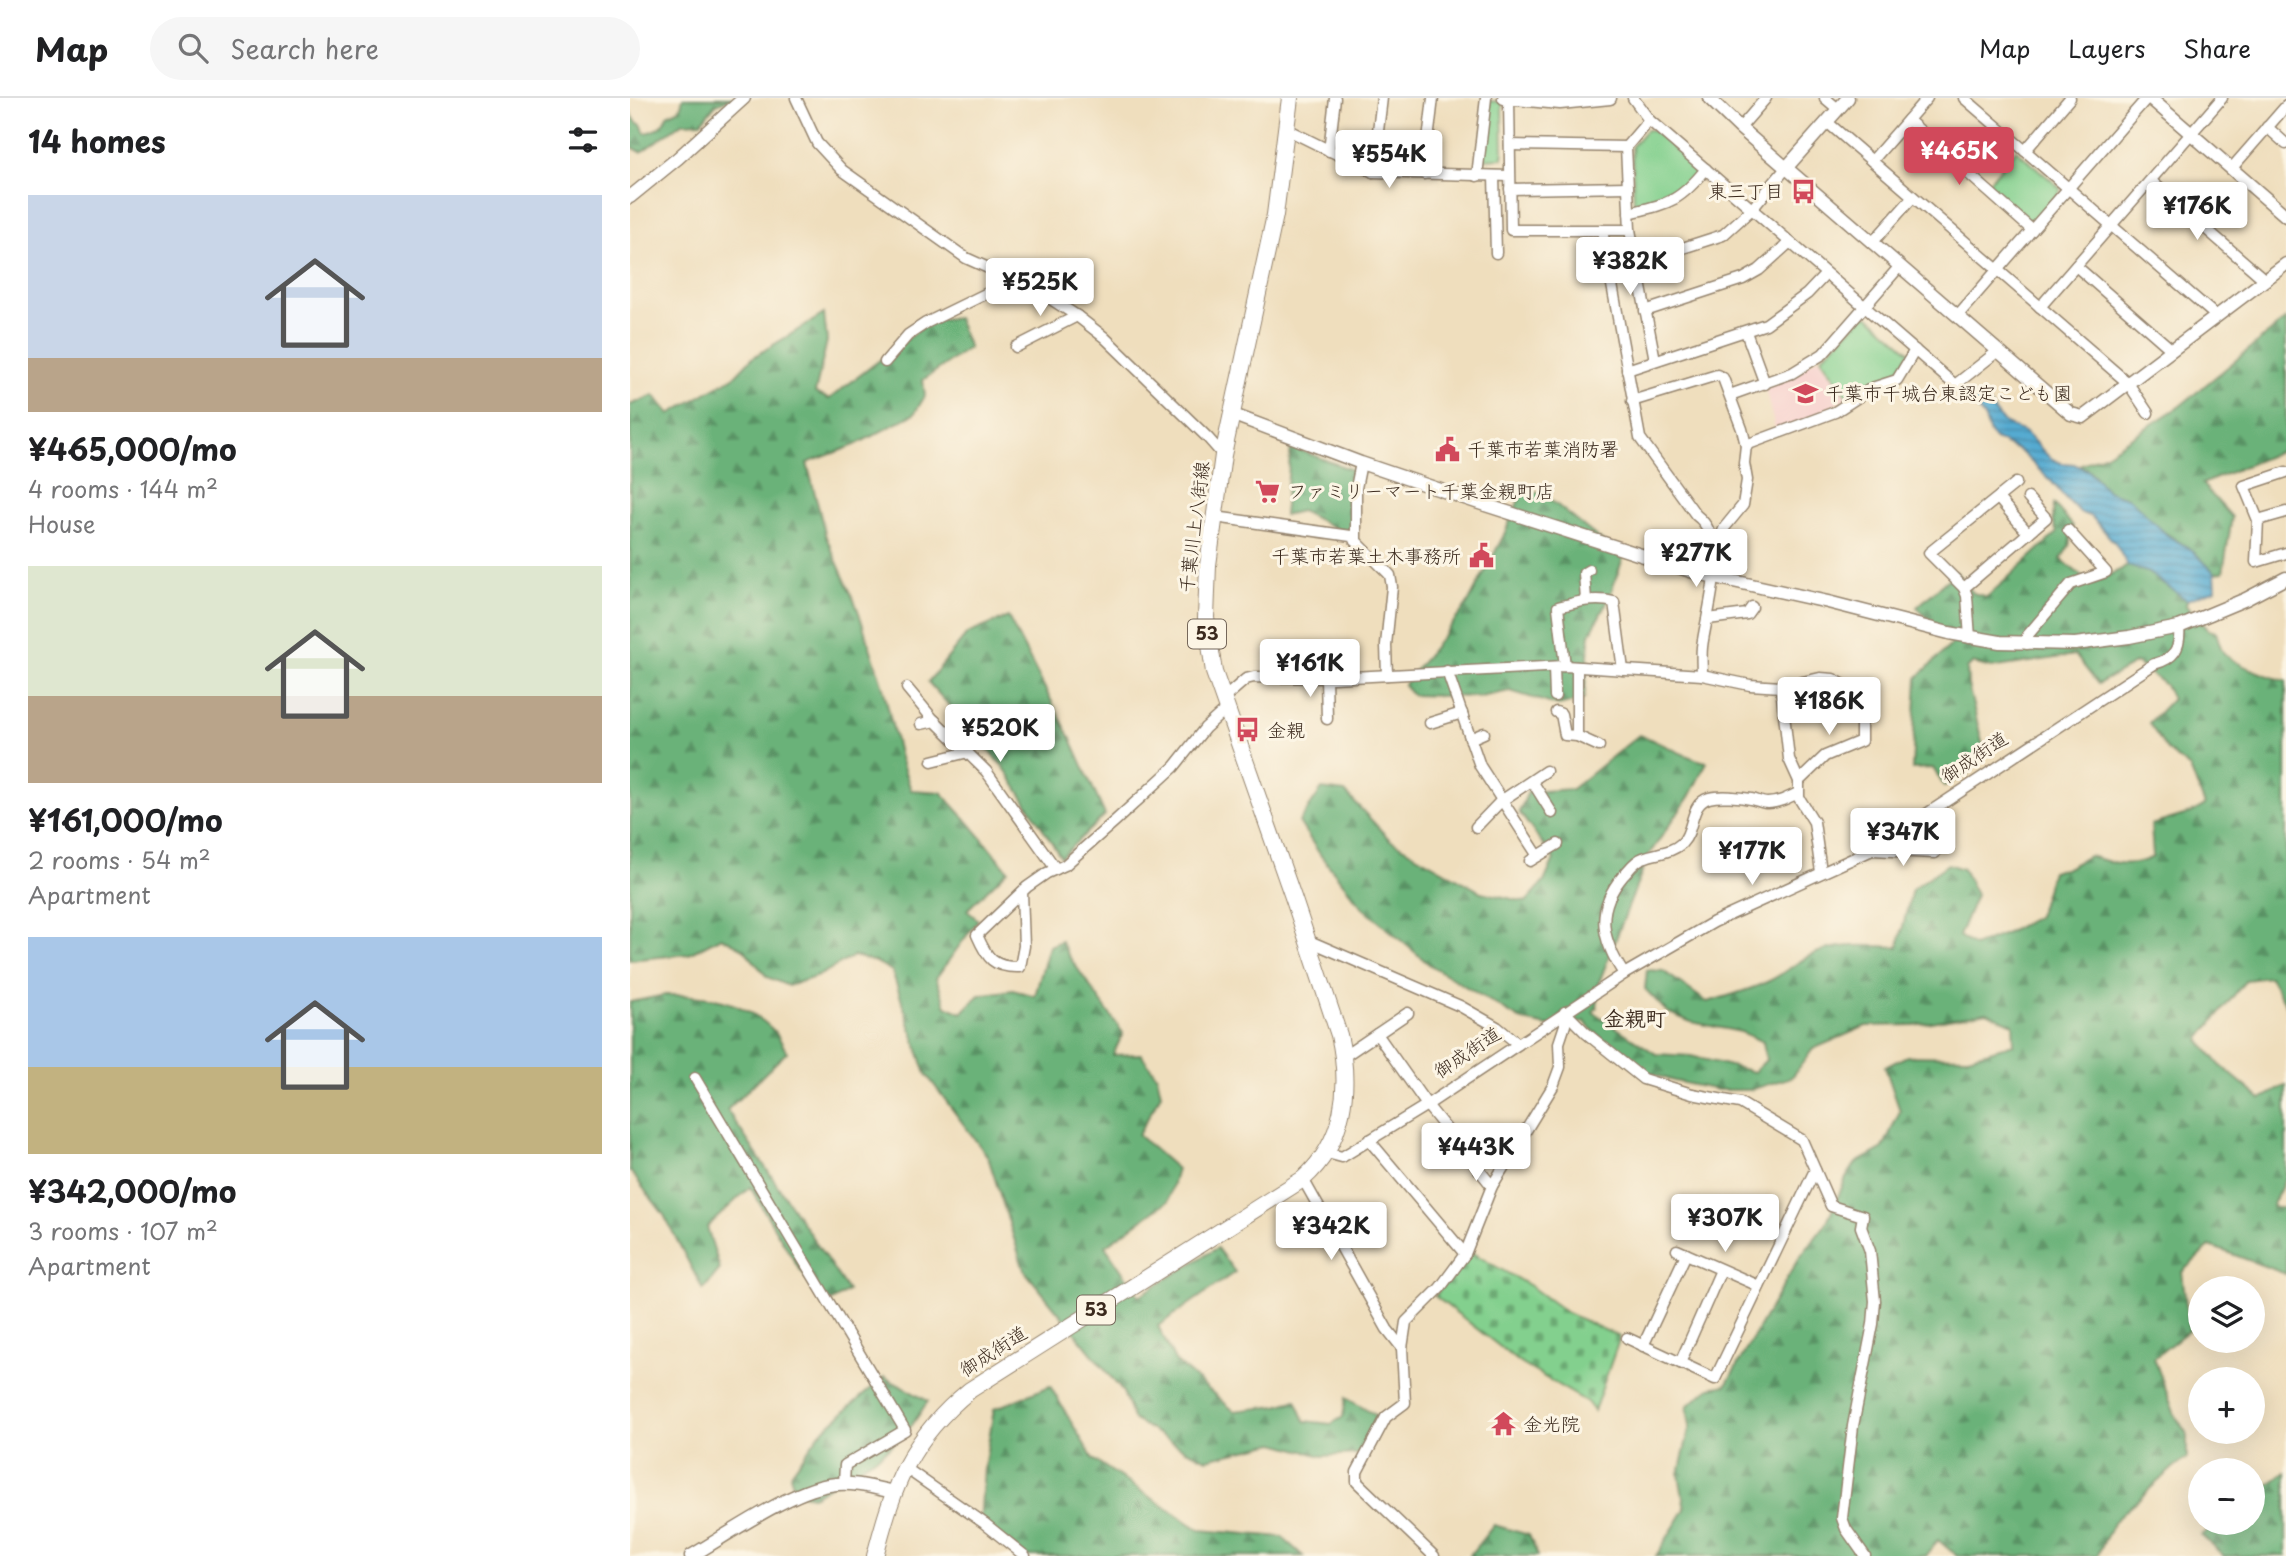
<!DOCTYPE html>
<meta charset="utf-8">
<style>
:root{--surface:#fff;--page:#f6f6f6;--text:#202124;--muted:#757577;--line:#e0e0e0;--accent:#d1495b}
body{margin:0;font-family:"Playpen Sans","Klee One",sans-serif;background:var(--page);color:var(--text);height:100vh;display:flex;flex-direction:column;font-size:26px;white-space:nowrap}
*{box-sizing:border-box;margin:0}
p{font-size:23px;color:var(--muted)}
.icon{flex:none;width:38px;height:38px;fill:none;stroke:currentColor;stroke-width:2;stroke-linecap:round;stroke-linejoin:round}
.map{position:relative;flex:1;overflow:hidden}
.sheet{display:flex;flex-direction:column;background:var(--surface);width:630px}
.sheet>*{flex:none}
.buttons{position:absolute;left:1558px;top:1178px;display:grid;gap:14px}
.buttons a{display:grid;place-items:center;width:77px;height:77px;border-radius:50%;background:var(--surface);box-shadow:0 7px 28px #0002;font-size:35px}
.price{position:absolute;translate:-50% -60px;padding:0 16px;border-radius:7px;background:#fff;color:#222;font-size:23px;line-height:46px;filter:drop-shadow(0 2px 4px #0008)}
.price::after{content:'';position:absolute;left:50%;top:42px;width:21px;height:16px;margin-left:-10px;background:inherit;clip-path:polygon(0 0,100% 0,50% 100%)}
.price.current{background:var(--accent);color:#fff}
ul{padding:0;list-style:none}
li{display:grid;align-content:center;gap:14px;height:371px;padding:0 28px}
li span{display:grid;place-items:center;height:217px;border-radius:0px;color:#555}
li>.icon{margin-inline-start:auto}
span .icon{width:126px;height:126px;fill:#fffc;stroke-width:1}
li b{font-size:30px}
h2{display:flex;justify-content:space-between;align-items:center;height:84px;padding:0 28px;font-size:30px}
header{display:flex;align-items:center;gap:42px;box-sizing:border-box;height:98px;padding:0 35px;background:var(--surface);border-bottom:2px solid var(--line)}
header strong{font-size:33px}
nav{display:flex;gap:38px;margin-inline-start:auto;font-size:24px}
.search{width:490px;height:63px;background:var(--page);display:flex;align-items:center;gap:18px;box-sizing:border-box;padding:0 24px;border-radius:38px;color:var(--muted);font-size:26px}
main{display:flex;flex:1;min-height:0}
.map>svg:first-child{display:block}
</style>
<header>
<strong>Map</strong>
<div class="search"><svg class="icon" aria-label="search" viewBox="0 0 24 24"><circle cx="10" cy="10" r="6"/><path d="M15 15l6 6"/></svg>Search here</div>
<nav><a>Map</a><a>Layers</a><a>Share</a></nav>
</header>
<main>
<section class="sheet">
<h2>14 homes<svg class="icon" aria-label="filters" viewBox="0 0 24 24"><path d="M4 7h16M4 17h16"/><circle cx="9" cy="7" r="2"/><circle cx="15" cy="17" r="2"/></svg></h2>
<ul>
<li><span style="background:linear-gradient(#c9d6e8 75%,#b9a48a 0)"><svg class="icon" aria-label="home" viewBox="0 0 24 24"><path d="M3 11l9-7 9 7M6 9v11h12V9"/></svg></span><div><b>¥465,000/mo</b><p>4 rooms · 144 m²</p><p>House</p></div></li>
<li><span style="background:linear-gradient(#dfe7d0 60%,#b9a48a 0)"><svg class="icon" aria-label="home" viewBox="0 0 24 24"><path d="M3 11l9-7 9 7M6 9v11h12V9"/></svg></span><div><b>¥161,000/mo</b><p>2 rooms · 54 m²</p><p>Apartment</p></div></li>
<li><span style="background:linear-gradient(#a9c7e8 60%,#c2b280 0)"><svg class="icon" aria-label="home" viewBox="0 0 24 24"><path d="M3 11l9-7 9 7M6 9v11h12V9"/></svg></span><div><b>¥342,000/mo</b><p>3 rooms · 107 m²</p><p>Apartment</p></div></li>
</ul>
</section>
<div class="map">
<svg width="1656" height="1458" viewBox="0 0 1656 1458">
<defs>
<pattern id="forest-firs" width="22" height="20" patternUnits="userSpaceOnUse" patternTransform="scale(1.75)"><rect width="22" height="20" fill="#6ab279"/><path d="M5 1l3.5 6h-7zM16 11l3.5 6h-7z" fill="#589163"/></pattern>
<pattern id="cemetery-stones" width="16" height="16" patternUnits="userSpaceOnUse" patternTransform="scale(1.75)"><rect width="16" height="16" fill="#83d08e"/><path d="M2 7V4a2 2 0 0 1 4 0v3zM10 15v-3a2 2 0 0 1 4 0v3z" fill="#6ca973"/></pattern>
<pattern id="water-rules" width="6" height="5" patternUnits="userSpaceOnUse" patternTransform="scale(1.75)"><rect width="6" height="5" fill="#55abd1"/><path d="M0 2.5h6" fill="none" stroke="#488ba9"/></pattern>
</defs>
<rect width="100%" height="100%" fill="#fcf5e5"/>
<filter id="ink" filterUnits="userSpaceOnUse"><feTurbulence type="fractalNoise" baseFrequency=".0143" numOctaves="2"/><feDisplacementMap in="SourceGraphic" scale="14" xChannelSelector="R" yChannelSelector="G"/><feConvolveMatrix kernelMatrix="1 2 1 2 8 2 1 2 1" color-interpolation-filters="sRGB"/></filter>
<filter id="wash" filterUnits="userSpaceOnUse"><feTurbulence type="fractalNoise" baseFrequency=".00686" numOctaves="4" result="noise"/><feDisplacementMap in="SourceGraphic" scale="28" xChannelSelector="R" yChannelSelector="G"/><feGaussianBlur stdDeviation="1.57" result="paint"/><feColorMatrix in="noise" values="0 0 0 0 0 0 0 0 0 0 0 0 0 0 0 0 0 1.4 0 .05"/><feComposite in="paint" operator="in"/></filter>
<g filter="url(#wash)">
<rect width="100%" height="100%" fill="#efdebd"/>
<!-- built -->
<path fill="#f7d0cd" d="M1189,260L1217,300L1182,319L1146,334L1135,290Z"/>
<!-- forest -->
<g fill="url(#forest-firs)" stroke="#526e4c" stroke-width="2">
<path d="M53,0H102L86,6L71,24L52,25L11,54L0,48V14L7,25L11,26L15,35C26,33 34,28 37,17L50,11Z"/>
<path d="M194,216L197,243L185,295L199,301L302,222L327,220L339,250L293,282L295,298L284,316L225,347L177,365L196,439L227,509L253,589L270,660L281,692L311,694L340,726L378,772L337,812L348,822L306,880L316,908L332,915L349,897L383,892L405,898L419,848L431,843L438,857L493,935L483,957L511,956L527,978L531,996L508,1037L547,1071L538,1103L475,1148L509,1198L587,1150L605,1174L528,1228L545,1263L604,1313L648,1308L666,1302L675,1323L701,1326L713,1319L716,1300L747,1318L737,1342L727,1356L692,1358L645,1345L577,1361L556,1352L503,1321L493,1294L394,1172L358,1059L296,976L262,873L246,864L224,858L188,878L158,888L137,879L114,851L91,839L59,856L0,862V307L24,297L40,316L105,278L122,260Z"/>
<path d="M1656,221V351L1572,386L1602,419L1593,474L1585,475L1562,452L1526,429L1500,401L1477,393L1459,372L1449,367L1474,357L1550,308Z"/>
<path d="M661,349L725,373L722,430L711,433L671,413L654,417Z"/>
<path d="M911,394L993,460L979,500L960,536L954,601L929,608L880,593L850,599L782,597L774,587L837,507L873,439L891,397Z"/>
<path d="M1424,406L1443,428L1439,448L1431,461L1461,486L1498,468L1517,474L1557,502L1556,508L1579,532L1586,534C1588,540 1590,550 1594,555C1603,566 1642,580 1656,583V907L1640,879L1616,882L1569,942L1590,967L1631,1001L1656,987V1080L1642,1108L1656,1111V1176L1580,1148L1552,1174L1559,1232L1524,1260L1545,1317L1557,1336V1360L1544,1369L1484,1423L1467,1458H1327L1308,1442L1296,1458H1026L1055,1411L1049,1376L1060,1328L1057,1308L1080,1290L1096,1287L1167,1163L1196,1126L1216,1080L1226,1065L1253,1050L1270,1013L1255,969L1277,958L1338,959L1384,946L1383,926L1357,914L1284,927L1236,928L1183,951L1162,979L1120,992H1088L1044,983L1005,970L958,928L955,923L933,931L893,923L800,867L733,810L691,758L669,724L692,691L715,694L760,742L851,794L896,804L914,784L924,761L889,714L898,694L942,691L1009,637C1033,644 1053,660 1077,664L1059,699L1018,758L970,882L967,909L963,914L1026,956L1061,958L1124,974L1136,962L1133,944L1111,934L1061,924L1037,914L1015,891L1017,872L1033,873L1077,904C1099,898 1120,892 1139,883C1156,875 1168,862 1186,855C1212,845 1241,848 1268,849L1282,791L1318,766L1333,771L1346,797L1329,838L1344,848L1375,836L1408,818L1422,773L1435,771L1459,758C1480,765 1503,770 1523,759L1521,727L1561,715L1575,707L1560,670L1537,652L1519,625L1542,601L1535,587L1506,565L1468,586L1445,557L1361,570L1343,565L1337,571L1338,587L1353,648L1339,675L1314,688L1303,670L1282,671L1287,580L1322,546L1287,509L1326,474L1343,495L1357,499L1427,435L1423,423Z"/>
<path d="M378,519L441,641L475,717L431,759L373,668L298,584L337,536Z"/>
<path d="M35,897C76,897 111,901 142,931C149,937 152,947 157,954L97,1012L218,1193L196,1207L166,1166L120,1089L77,1129L90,1171L73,1192L34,1117L0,1073V904Z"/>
<path d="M254,1279L298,1303L282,1327L253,1355L183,1398L166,1395L160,1377L190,1335Z"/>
<path d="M420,1288L463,1361L570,1432L652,1439L673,1458H396L350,1425L354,1370L364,1311Z"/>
<path d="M1656,1374V1458H1594L1571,1437L1589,1425L1622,1424V1399Z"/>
<path d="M864,1427L899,1437L908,1458H839Z"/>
</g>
<!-- cemetery -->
<path fill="url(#cemetery-stones)" stroke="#5f7d56" stroke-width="2" d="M839,1153L900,1188L937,1215L990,1239L964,1313L957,1304L892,1266L805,1198Z"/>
<!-- park -->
<g fill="#83d08e" stroke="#5f7d56" stroke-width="2">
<path d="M860,3L871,4L872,7L873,60L850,61Z"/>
<path d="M1016,32H1023L1067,71L1068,75L1049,94L1008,109L1004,106L1002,48Z"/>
<path d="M1386,52L1430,90V94L1403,124L1396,122L1357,86Z"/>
<path d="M1234,218H1239L1280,254L1264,279L1238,286L1218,299L1191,260Z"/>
<path d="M1189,584L1185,615L1156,620L1154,590Z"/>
</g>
<!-- water -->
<path fill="url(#water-rules)" stroke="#486a78" stroke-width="2" d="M1351,297L1374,325L1396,335L1420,360L1431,365L1444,366L1459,373L1477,393L1500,401L1537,437L1562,452L1585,475L1586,491L1557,502L1517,474L1498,468L1485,445L1462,419L1451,415L1438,403L1422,384L1390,353L1365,341L1360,336L1355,321L1343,305L1346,298Z"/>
</g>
<g filter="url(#ink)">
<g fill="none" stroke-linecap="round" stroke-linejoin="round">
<defs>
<g id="minor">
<path d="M166,0L187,45L212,72L336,160L407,192L447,218L474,239L578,340L593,357"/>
<path d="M1003,0L1019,22L1325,287L1368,253"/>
<path d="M1195,0L1208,11"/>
<path d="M1334,0L1586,218"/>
<path d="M879,1L881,132H1000"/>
<path d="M1019,22L996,49L1000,132L1025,262"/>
<path d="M1278,22L1402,132"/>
<path d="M1197,24L1498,285L1518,315"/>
<path d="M1637,29L1656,46"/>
<path d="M1110,30L1136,0"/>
<path d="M656,31L743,74L879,78"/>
<path d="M880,47L996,49"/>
<path d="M699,53L705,0"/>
<path d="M1395,53L1440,0"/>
<path d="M1242,63L1297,0"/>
<path d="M1601,71L1656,8"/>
<path d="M743,74L752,0"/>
<path d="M794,76L803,0"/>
<path d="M847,78L856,0"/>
<path d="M864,78L866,155"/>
<path d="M1521,83L1635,182"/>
<path d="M880,91L998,89"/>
<path d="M999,115C1040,105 1049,104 1076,71"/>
<path d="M972,132L1010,340L1066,417C1102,444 1076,513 1072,549C1071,558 1072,568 1072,577"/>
<path d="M1243,144L1283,99"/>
<path d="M1006,165L1093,137L1122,111L1157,69"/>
<path d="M1446,168L1542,252"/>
<path d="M1410,209L1592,0"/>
<path d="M1015,213L1113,181L1129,172L1159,145"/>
<path d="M1328,217L1517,0"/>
<path d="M1116,234L1135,286"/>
<path d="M386,249L447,218"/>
<path d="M255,264L278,237L296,225L386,181"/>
<path d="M997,272L1136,226L1177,196L1196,176"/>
<path d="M1100,297L1162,275L1193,256L1270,168"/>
<path d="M1002,303L1087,277L1093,280L1112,331L1116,347L1114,365L1117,382L1113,407L1095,429L1084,454"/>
<path d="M1116,347L1205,314L1242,290L1267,282L1285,252"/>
<path d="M731,365L726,390V443L760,477L762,489L756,547L757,577"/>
<path d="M1656,374L1614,388L1628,422L1626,464L1656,455"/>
<path d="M1368,400L1398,435"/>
<path d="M585,419L721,438L726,443"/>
<path d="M1628,422L1656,414"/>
<path d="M1334,490L1416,420L1398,400"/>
<path d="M956,502L954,475L959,472"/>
<path d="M1078,521L1117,516L1122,509"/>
<path d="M1340,540L1337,498L1334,490L1299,455L1386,385"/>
<path d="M1397,546V538L1441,486L1476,474L1438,432"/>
<path d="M935,568L928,509C947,504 965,499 984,504L993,572"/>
<path d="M924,569L925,598"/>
<path d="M817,573L850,668L908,758"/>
<path d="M696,580L697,621"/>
<path d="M1151,589L1159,661L1169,683V700L1184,724L1191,774"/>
<path d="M277,590L302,620L356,673L426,771"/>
<path d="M593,601L616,581L624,579L703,580L935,568L1072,577L1120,587L1151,589L1190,580L1203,581L1231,596V643L1195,658L1169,683"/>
<path d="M926,614L931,616L935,637L947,638L969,648"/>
<path d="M800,625L832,615"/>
<path d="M291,626L305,623"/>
<path d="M947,638V569"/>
<path d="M840,641L854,635"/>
<path d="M302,663L338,654"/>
<path d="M902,683L922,715"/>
<path d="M846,729L871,703L916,673"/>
<path d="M1242,752L1305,755L1293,719"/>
<path d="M900,763L928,746"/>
<path d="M392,794L394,848L390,869C363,870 357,860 347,837L397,789L417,775L435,767L485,723L544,669L575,630L596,611"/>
<path d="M677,842L830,908L867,929L888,946"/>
<path d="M994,876C971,841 965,811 993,778C999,772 1004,763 1013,760C1027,754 1040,756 1052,745C1065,732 1059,706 1079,700C1090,697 1110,699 1121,701C1127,702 1132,705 1137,705C1148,705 1158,700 1168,695"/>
<path d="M935,914L956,935L1013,981L1062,996L1110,1005L1172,1042L1201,1108L1233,1118L1231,1129L1240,1153L1245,1203L1243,1226L1223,1328L1212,1420L1216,1431L1235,1458"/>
<path d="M747,936L797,1007L862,1088"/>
<path d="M713,959L778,915"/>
<path d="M65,980L275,1332L215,1367L214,1385"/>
<path d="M739,1042L835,1156"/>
<path d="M697,1055L712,1059L797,1007L994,876L1084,824L1242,752L1524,566C1544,561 1551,550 1549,529"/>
<path d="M673,1081L757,1231L772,1250L775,1305L756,1319L727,1374V1384L804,1458"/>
<path d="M1047,1152L1129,1188"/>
<path d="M997,1240L1085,1281L1185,1072"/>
<path d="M1013,1248L1056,1156"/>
<path d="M772,1250L776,1224L810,1190L835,1156L862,1088L923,988L930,969L929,945L935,927V914"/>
<path d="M1050,1265L1091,1172"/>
<path d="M274,1369L354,1425L395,1458"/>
</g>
<g id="tertiary">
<path d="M874,0L930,5L980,0"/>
<path d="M1079,0L1110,30L1441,316L1453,319L1656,166"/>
<path d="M1520,0L1656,118"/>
<path d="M1157,69L1218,0"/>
<path d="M0,99L48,60L114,0"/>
<path d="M601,316L731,365L849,405L1067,475L1198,504L1319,535L1370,544L1445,546L1499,539L1549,529L1616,501L1656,480"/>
<path d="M61,1458C97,1437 160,1393 199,1387C221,1383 242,1389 263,1394"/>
</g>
<path id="primary" d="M245,1458C264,1385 280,1341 340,1292L673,1081C715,1044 721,989 709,937L664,802L584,574L576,520L578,467L593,357L645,117L660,0"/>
</defs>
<!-- minor casing -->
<use href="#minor" stroke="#95846e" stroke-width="13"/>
<!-- tertiary casing -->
<use href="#tertiary" stroke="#95846e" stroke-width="15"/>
<!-- primary casing -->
<use href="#primary" stroke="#95846e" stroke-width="18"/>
<!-- minor -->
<use href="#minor" stroke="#fff" stroke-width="10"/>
<!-- tertiary -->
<use href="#tertiary" stroke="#fff" stroke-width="12"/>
<!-- primary -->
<use href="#primary" stroke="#fff" stroke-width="16"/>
</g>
</g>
<!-- icons -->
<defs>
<symbol id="bus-bare" viewBox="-9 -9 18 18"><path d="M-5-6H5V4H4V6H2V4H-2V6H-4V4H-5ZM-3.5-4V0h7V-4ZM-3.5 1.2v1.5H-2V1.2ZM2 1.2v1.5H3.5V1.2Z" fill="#d1495b" stroke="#fcf5e5" stroke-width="2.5" paint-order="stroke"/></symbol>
<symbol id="school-bare" viewBox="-9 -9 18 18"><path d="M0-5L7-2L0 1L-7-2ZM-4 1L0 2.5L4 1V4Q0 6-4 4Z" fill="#d1495b" stroke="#fcf5e5" stroke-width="2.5" paint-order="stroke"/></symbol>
<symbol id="civic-bare" viewBox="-9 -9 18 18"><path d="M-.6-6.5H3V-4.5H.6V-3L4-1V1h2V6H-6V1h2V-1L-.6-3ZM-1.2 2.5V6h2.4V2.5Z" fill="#d1495b" stroke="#fcf5e5" stroke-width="2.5" paint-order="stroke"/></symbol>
<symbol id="supermarket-bare" viewBox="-9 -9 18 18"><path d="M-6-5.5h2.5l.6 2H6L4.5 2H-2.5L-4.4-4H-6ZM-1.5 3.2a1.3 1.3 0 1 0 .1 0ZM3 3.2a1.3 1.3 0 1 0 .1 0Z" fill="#d1495b" stroke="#fcf5e5" stroke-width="2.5" paint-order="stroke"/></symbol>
<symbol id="temple-bare" viewBox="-9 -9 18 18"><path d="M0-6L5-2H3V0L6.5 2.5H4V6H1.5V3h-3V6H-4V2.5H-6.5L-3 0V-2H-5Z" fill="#d1495b" stroke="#fcf5e5" stroke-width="2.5" paint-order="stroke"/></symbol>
</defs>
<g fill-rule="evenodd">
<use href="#bus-bare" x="1156" y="76" width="35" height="35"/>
<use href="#school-bare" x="1158" y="278" width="35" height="35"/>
<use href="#civic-bare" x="800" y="334" width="35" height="35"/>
<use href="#supermarket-bare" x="620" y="376" width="35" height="35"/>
<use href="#civic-bare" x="834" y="440" width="35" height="35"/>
<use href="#bus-bare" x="600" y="614" width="35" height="35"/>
<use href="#temple-bare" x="856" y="1308" width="35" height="35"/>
</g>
<g text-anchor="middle" stroke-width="6" stroke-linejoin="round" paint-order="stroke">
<!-- shield labels -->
<g fill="#fcf5e5" stroke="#75675a" stroke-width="2">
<rect x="558" y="521.5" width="38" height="29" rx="5"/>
<rect x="447" y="1197.5" width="38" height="29" rx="5"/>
</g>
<g font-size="18" font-weight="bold" fill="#3b2a1e">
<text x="577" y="542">53</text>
<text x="466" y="1218">53</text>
</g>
<!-- poi labels -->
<g font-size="19" fill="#3b2a1e" stroke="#fcf5e5" text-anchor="start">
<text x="1154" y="100" text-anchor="end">東三丁目</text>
<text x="1195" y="302">千葉市千城台東認定こども園</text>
<text x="837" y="358">千葉市若葉消防署</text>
<text x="658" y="400">ファミリーマート千葉金親町店</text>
<text x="831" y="465" text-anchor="end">千葉市若葉土木事務所</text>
<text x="637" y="639">金親</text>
<text x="893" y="1333">金光院</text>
</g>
<!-- street labels -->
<g font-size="19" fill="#3b2a1e" stroke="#fcf5e5">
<text transform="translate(564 429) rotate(-83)" y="7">千葉川上八街線</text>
<text transform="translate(1344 659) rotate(-34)" y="7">御成街道</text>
<text transform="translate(837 954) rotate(-34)" y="7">御成街道</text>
<text transform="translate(363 1253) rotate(-33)" y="7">御成街道</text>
</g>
<!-- neighbourhood labels -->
<g font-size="21" font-weight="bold" fill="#3b2a1e" stroke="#fcf5e5">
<text x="1005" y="928">金親町</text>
</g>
</g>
</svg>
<div class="buttons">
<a><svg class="icon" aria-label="layers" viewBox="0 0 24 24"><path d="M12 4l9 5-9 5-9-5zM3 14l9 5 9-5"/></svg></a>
<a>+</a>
<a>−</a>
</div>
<b class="price current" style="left:1329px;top:89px">¥465K</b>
<b class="price" style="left:759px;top:92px">¥554K</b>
<b class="price" style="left:1567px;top:144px">¥176K</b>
<b class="price" style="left:1000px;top:199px">¥382K</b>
<b class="price" style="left:410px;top:220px">¥525K</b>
<b class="price" style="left:1066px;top:491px">¥277K</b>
<b class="price" style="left:680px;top:601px">¥161K</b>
<b class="price" style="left:1199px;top:639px">¥186K</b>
<b class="price" style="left:370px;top:666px">¥520K</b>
<b class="price" style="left:1273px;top:770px">¥347K</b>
<b class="price" style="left:1122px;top:789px">¥177K</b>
<b class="price" style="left:846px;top:1085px">¥443K</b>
<b class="price" style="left:1095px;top:1156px">¥307K</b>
<b class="price" style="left:701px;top:1164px">¥342K</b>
</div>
</main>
